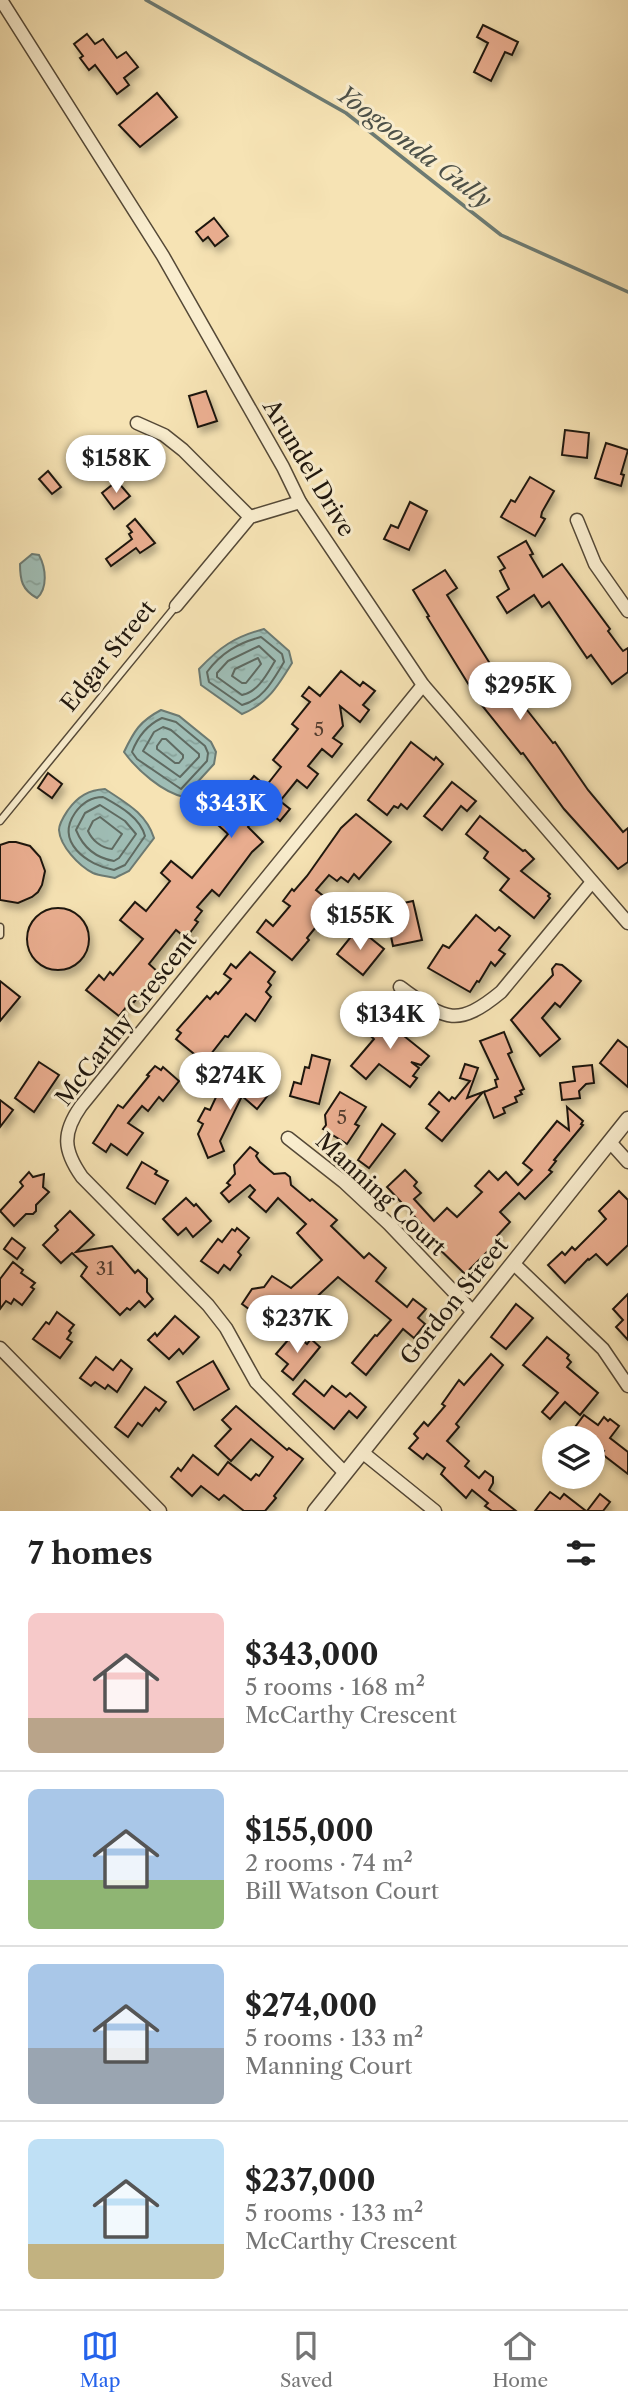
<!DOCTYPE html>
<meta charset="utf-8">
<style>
:root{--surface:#fff;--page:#f6f6f6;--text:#222;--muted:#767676;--line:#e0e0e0;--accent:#2563eb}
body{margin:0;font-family:"Libre Caslon Text",serif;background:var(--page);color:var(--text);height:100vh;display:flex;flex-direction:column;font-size:26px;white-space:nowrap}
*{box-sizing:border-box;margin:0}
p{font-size:23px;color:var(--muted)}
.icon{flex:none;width:38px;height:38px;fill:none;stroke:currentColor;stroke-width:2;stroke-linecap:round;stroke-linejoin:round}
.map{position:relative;height:1511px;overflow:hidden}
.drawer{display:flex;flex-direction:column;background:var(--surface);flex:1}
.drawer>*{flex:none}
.tools{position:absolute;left:542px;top:1426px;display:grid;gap:14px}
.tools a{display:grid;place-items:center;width:63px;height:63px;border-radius:50%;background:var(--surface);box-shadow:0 4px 10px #0003;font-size:35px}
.price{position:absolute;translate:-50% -60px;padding:0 16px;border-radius:24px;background:#fff;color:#222;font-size:23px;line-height:46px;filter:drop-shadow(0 2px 4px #0008)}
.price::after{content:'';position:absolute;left:50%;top:42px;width:21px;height:16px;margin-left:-10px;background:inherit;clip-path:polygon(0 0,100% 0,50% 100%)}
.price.active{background:var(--accent);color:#fff}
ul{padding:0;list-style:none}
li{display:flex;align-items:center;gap:21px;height:175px;padding:0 28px}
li+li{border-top:2px solid var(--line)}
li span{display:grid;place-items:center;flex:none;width:196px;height:140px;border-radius:10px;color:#555}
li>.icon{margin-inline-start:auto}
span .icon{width:84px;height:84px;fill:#fffc;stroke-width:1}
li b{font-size:30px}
h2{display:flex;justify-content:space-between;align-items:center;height:84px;padding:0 28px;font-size:30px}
.dock{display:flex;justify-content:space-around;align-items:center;height:98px;border-top:2px solid var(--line);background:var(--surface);font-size:19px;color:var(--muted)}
.dock a{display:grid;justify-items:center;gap:4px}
.dock .active{color:var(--accent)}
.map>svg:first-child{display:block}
</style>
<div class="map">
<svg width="628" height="1511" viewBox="0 0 628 1511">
<defs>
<pattern id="water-ripples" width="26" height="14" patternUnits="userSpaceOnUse" patternTransform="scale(1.75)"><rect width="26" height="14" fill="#9fbdb5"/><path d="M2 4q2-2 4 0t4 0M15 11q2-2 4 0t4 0" fill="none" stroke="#88a29a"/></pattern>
<filter id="shadow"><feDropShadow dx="3.5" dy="6" stdDeviation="3.5" flood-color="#0004"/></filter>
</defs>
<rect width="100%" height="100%" fill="#f6e3b4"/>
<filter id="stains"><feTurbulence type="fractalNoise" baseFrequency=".00286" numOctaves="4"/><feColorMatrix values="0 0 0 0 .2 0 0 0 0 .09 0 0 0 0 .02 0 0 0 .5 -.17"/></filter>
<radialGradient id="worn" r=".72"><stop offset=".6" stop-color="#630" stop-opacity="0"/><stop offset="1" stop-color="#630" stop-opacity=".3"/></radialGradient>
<!-- water -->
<g fill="url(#water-ripples)" stroke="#6c7a72" stroke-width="2">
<path d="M32,554L39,555C46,568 48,588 37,598C22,590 20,580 20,564Z"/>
<path d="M264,629L289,651L292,663C278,686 267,704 242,714L201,685L199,669C220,647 234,637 264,629Z"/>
<path d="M161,710L179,716L211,742L216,752L214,764L184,797C162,792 137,770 124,752C134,731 140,721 161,710Z"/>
<path d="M105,789C126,803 146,813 154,838L129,871L115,878C108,876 100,876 93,873C79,866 60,846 59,830C59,823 64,816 68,810C78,796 89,790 105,789Z"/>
</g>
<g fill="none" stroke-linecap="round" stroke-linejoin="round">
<!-- shore -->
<g stroke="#5f6a61" stroke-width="2">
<path d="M261,637L282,654L284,662C273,680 263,700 242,705L209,682L207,672C221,653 238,643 261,637Z"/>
<path d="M259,646L275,661C267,674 258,692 242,695L217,677V673L228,661Z"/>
<path d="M258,658L261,664L246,683H242L232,676L235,669Z"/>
<path d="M162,718L176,722L205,746L208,753L207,761L181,789L137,759L132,752C138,736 147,725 162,718Z"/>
<path d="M163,727L171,730L199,754V757L180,777L143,751L154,732Z"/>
<path d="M162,739H166L183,755V758L179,763H175L157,749V746Z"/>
<path d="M103,797C119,806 140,817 145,836L125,865L114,870C87,865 55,842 75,813C82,803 91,797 103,797Z"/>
<path d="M100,805L125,821L136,834L119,858L114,861C96,858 83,847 76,830L85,813Z"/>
<path d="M100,817L122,834L112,849C101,848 92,840 88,831L93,821Z"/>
</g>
<!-- stream -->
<path stroke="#6c7a72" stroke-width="3.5" d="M146,0L346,113L501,235L628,292"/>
</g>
<!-- building -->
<g fill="#e9ad8f" stroke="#1f160d" stroke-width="2" filter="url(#shadow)">
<path d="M483,25L518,42L512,55L505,52L491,81L474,72L488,43L477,37Z"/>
<path d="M87,34L95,44L103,39L117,58L126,52L138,67L124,78L129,85L117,94L95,65L89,70L80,58L83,56L74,44Z"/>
<path d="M157,93L177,117L140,147L119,125Z"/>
<path d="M214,218L228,236L215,246L208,237L203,241L196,232Z"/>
<path d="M206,391L217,421L198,427L189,396Z"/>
<path d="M565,430L589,433L587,458L562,455Z"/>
<path d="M606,443L628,450L621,474L624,475L621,486L595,478Z"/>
<path d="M48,471L61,487L52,494L39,479Z"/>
<path d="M530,477L554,491L542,512L541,517L545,519L535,536L501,517L511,500L515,502Z"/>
<path d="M117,481L130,496L114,509L102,493Z"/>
<path d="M410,502L427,511L409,550L384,539L391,525L398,528Z"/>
<path d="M135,519L155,543L140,553L136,548L111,566L106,559L132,539L129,534L132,532L127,526Z"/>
<path d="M526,541L533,554L530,555L543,577L562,564L610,629L608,631L619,646L623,651L628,648V672L612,684L591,655L587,658L549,602L542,607L534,595L507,613L497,597L509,589L500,571L505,568L498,557Z"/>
<path d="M445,570L457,588L447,595L509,694L512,691L553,743L555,742L588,790L623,832L628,828V862L618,869L564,809L523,753L521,754L480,703L427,617L429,616L413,590Z"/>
<path d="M341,671L360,686L363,682L375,691L363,705L369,710L360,722L340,706L343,726L333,738L342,744L332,757L322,749L308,766L318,774L307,788L297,780L280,801L290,809L280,821L263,807L248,827L263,842L252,852L219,896L212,890L197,907L202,911L195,920L198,922L186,938L176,930L149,964L158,972L134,1002L131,1001L119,1016L86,990L99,975L104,980L110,972L113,975L143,939L120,920L135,902L146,911L170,881L161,873L171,861L192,878L228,834L219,826L226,818L222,814L231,802L221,794L229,784L240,793L254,776L266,786L281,767L273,760L298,729L292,724L310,702L302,696L309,687L320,696Z"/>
<path d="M411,742L434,760L436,757L443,764L407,809L401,804L398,808L394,806L387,815L368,800Z"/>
<path d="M48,773L62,784L52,798L38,788Z"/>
<path d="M452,782L476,801L467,811L461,806L442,830L424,816Z"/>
<path d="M356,814L391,842L359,879L354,874L348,882L341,877L337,881L329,875L316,890L332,903L322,915L324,917L307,938L309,940L292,960L257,932L266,920L273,926L290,906L283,901L292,889L294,891L307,876L341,828Z"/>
<path d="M480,816L523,851L525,850L534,859L521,871L550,894L548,896L550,898L534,918L500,890L509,879L484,858L488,852L466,834Z"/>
<path d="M9,842H16L30,846L40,857L45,871L42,885L38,892L32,897L18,903L0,900V845Z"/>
<path d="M413,901L422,940L393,946L385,907Z"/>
<circle cx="58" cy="939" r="31"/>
<path d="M476,915L495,931L499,927L510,936L499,950L505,954L495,966L491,962L479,982L477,981L470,992L428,968L443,945L449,948Z"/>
<path d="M358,928L384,949L363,975L337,954Z"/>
<path d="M250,952L275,972L268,982L271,985L266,992L271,997L255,1021L246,1014L228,1037L225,1036L211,1054L217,1058L210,1067L176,1039L181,1033L177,1030L207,996L210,999L216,992L218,994L231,979L224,974L231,964L236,968Z"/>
<path d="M556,964L562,965L581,981L560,1007L555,1003L542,1018L560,1039L540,1056L511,1020L553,975L552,969Z"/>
<path d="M0,981L20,997L0,1021Z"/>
<path d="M380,1009L407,1033L404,1036L429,1056L421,1065L411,1062L419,1068L413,1076L417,1078L410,1087L379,1064L366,1079L351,1066L374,1039L363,1029Z"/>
<path d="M504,1032L512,1052L508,1054L524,1089L520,1091L522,1094L515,1097L517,1102L503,1108L505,1113L494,1118L484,1092L497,1087L495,1080L498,1079L480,1041Z"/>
<path d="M618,1040L628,1048V1087L600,1063Z"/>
<path d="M312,1055L330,1060L319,1104L290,1096L294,1082L301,1084L305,1067L309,1068Z"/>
<path d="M39,1062L59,1075L34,1112L15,1098Z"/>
<path d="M465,1064L478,1068L467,1098L483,1092L442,1141L426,1128L439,1112L429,1104L439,1092L449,1101L452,1097L455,1099L470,1081L460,1078Z"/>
<path d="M592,1065L594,1083L586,1084L579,1091L580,1098L562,1100L560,1083L575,1081L573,1067Z"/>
<path d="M155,1066L161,1070L163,1067L179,1081L163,1101L159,1097L148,1111L142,1106L128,1123L143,1133L127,1155L111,1144L106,1152L93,1143L118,1105L123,1108L149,1076L147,1075Z"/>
<path d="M249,1072L252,1074L246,1086L249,1089L261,1074L276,1085L257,1109L242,1096L220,1141L224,1151L208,1158L198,1134L203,1124L198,1121L205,1108L210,1110L217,1095L227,1099Z"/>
<path d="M340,1092L366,1107L355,1124L359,1126L347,1144L323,1129L326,1125L325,1115Z"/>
<path d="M0,1100L13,1110L0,1127Z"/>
<path d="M567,1107L583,1121L581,1124L583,1125L554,1160L556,1161L549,1170L552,1172L525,1199L519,1193L500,1212L510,1222L497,1236L500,1239L465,1274L425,1235L429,1232L387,1187L405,1170L417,1182L414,1186L421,1193L414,1199L434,1221L447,1208L457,1217L482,1192L475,1186L489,1171L498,1180L506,1172L518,1185L532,1170L523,1163L557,1121L569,1130Z"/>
<path d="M382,1124L395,1134L369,1168L358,1160Z"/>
<path d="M250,1147L258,1153L256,1156L260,1162L274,1174L285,1173L290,1177L291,1185L310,1201L312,1199L337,1220L331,1226L364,1258L369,1253L386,1268L376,1281L407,1307L413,1299L426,1309L418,1318L425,1324L414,1338L403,1329L366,1375L352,1363L375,1335L377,1336L391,1320L338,1277L309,1304L319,1311L311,1322L286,1303L273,1322L262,1314L260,1317L242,1304L252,1289L264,1287L272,1276L291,1288L322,1260L297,1233L306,1224L278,1198L266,1212L249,1197L255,1190L250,1185L229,1202L221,1193L230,1185L227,1183L235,1174L234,1165Z"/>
<path d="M142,1162L157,1171L155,1174L168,1181L155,1204L127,1188Z"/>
<path d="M29,1172L33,1177L44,1174L43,1187L49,1192L36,1205V1211L33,1214H26L14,1226L0,1211L23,1186L20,1182Z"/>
<path d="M619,1191L628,1200V1245L607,1265L596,1254L589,1260L588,1259L565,1283L548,1265L562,1252L565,1255L572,1247L575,1250L606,1219L599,1211Z"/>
<path d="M186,1198L194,1206L196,1204L211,1221L193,1237L186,1228L178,1235L163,1219Z"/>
<path d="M70,1211L94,1235L76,1252L112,1246L135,1273L138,1270L147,1279V1292L153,1299L145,1307L139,1301L130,1310L127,1308L120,1315L81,1276L87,1267L72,1253L61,1263L43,1245L58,1230L55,1226Z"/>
<path d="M237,1228L249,1238L238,1252L241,1255L230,1270L224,1265L218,1273L201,1261L218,1239L222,1242L232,1229L235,1231Z"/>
<path d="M12,1238L25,1248L17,1259L4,1249Z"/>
<path d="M13,1262L23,1270L21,1273L35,1283L31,1287L34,1289L22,1305L14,1299L11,1304L6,1301L0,1309V1279Z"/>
<path d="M628,1294V1340L616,1327L623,1320L613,1309Z"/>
<path d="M516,1304L533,1318L506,1349L491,1337Z"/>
<path d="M57,1312L74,1325L69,1331L71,1333L67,1339L72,1342L60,1358L33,1339L46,1322L49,1324Z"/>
<path d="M175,1316L199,1337L183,1354L179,1349L169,1359L148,1340L155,1333L157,1336Z"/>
<path d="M294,1333L307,1344L311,1339L320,1347L293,1380L282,1371L288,1364L276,1354Z"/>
<path d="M547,1337L569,1355L567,1358L571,1362L567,1367L598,1393L580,1415L565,1402L550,1419L542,1412L558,1393L523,1365Z"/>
<path d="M491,1354L503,1365L456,1424L459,1427L447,1441L469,1461L465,1466L479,1478L485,1471L493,1477V1483L489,1490L516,1511H492L485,1506L488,1503L472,1490L466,1498L441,1474L445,1468L427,1454L423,1459L409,1448L418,1438L414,1434L424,1422L428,1426L445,1406L442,1404L459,1380L464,1385Z"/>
<path d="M96,1357L113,1370L121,1360L132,1369L117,1392L108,1385L105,1389L95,1382L91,1386L80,1378Z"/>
<path d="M213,1361L229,1389L194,1410L177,1382Z"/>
<path d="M305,1380L324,1396L332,1386L346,1397L350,1393L366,1407L357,1418L349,1411L334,1429L293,1394Z"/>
<path d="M145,1387L166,1402L159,1411L156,1408L142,1426L138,1423L128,1437L115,1427Z"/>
<path d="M236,1406L287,1450L289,1448L303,1459L274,1496L276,1498L265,1511H244L224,1495L219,1500L201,1486L192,1496L171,1477L178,1468L181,1471L193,1455L218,1475L228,1462L251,1480L256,1474L259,1476L273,1457L251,1439L231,1461L215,1446L231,1429L222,1420Z"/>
<path d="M584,1415L598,1425L604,1417L608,1421L610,1419L619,1426L610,1438L628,1452V1474L602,1454L604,1451L593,1443V1438H588L582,1434L579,1438H567Z"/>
<path d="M550,1492L560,1499L564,1494L586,1511H535Z"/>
<path d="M600,1494L610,1502L603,1511H587Z"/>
</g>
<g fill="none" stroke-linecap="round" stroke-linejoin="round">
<defs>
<g id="service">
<path d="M0,821L176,606"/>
<path d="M0,927V935"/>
</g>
<g id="minor">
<path d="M1,0L163,256L283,467L300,502L423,685L628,923"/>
<path d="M137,423L164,435L183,450L250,517"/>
<path d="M577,520L595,564L628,611"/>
<path d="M176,606L250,517L300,502"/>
<path d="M400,987C444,1018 455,1030 501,992L592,882"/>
<path d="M288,1138L344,1182L389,1224L474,1313"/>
<path d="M610,1142L628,1162"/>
<path d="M513,1263L603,1349L628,1386"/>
<path d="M0,1348L160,1511"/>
<path d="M362,1452L435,1511"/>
<path d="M345,1473L256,1382L226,1328L208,1305L82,1177C63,1150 62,1133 81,1106L423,685"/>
</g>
<path id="tertiary" d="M315,1511L628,1119"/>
</defs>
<!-- service casing -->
<use href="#service" stroke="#554937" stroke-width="9"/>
<!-- minor casing -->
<use href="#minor" stroke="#554937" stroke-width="15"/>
<!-- tertiary casing -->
<use href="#tertiary" stroke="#554937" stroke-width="17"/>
<!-- service -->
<use href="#service" stroke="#f9edce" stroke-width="6"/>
<!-- minor -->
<use href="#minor" stroke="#f9edce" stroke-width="12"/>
<!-- tertiary -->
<use href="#tertiary" stroke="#f9edce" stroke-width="14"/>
</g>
<g text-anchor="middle" stroke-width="6" stroke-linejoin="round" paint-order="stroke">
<!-- number labels -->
<g font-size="19" fill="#523c2e">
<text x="319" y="736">5</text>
<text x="342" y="1124">5</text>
<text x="105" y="1275">31</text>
</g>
<!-- street labels -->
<g font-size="23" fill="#1f160d" stroke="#f9edce">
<text transform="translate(309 468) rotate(59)" y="8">Arundel Drive</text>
<text transform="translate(108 656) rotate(-51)" y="8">Edgar Street</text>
<text transform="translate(126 1019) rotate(-52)" y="8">McCarthy Crescent</text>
<text transform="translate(381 1194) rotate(43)" y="8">Manning Court</text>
<text transform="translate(454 1301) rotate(-51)" y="8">Gordon Street</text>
</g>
<!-- water labels -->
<g font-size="24" font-style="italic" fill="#4c5048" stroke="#f9edce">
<text transform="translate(414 147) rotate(37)" y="8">Yoogoonda Gully</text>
</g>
</g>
<rect width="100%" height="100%" filter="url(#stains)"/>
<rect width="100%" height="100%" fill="url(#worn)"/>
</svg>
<div class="tools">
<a><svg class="icon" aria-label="layers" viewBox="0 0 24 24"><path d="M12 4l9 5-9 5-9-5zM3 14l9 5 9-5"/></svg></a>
</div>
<b class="price" style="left:116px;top:495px">$158K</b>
<b class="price" style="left:520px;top:722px">$295K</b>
<b class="price active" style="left:231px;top:840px">$343K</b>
<b class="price" style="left:360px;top:952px">$155K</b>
<b class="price" style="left:390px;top:1051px">$134K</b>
<b class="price" style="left:230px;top:1112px">$274K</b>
<b class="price" style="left:297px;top:1355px">$237K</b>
</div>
<section class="drawer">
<h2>7 homes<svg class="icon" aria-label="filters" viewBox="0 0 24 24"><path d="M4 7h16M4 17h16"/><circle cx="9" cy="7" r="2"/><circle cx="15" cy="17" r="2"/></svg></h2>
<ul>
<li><span style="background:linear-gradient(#f6c9c9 75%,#b9a48a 0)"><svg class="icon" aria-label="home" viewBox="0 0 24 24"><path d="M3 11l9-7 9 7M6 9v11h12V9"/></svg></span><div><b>$343,000</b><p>5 rooms · 168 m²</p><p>McCarthy Crescent</p></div></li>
<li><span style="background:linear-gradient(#a9c7e8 65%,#8fb573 0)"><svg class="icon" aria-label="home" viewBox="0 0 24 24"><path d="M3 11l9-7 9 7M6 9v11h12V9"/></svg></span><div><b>$155,000</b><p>2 rooms · 74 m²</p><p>Bill Watson Court</p></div></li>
<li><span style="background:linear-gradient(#a9c7e8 60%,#9aa5b1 0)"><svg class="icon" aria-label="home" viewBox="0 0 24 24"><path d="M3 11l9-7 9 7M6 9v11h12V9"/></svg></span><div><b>$274,000</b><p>5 rooms · 133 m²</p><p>Manning Court</p></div></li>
<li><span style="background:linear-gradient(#bfe0f5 75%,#c2b280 0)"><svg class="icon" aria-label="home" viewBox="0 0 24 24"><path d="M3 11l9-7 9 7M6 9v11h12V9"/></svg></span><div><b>$237,000</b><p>5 rooms · 133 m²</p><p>McCarthy Crescent</p></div></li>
</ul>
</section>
<nav class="dock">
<a class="active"><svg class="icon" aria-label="map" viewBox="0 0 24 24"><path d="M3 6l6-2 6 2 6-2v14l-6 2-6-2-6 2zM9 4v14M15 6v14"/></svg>Map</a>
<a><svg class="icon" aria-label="saved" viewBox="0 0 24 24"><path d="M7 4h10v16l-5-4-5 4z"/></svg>Saved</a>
<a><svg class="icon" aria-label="home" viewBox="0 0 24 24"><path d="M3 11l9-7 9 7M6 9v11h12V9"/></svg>Home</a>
</nav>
